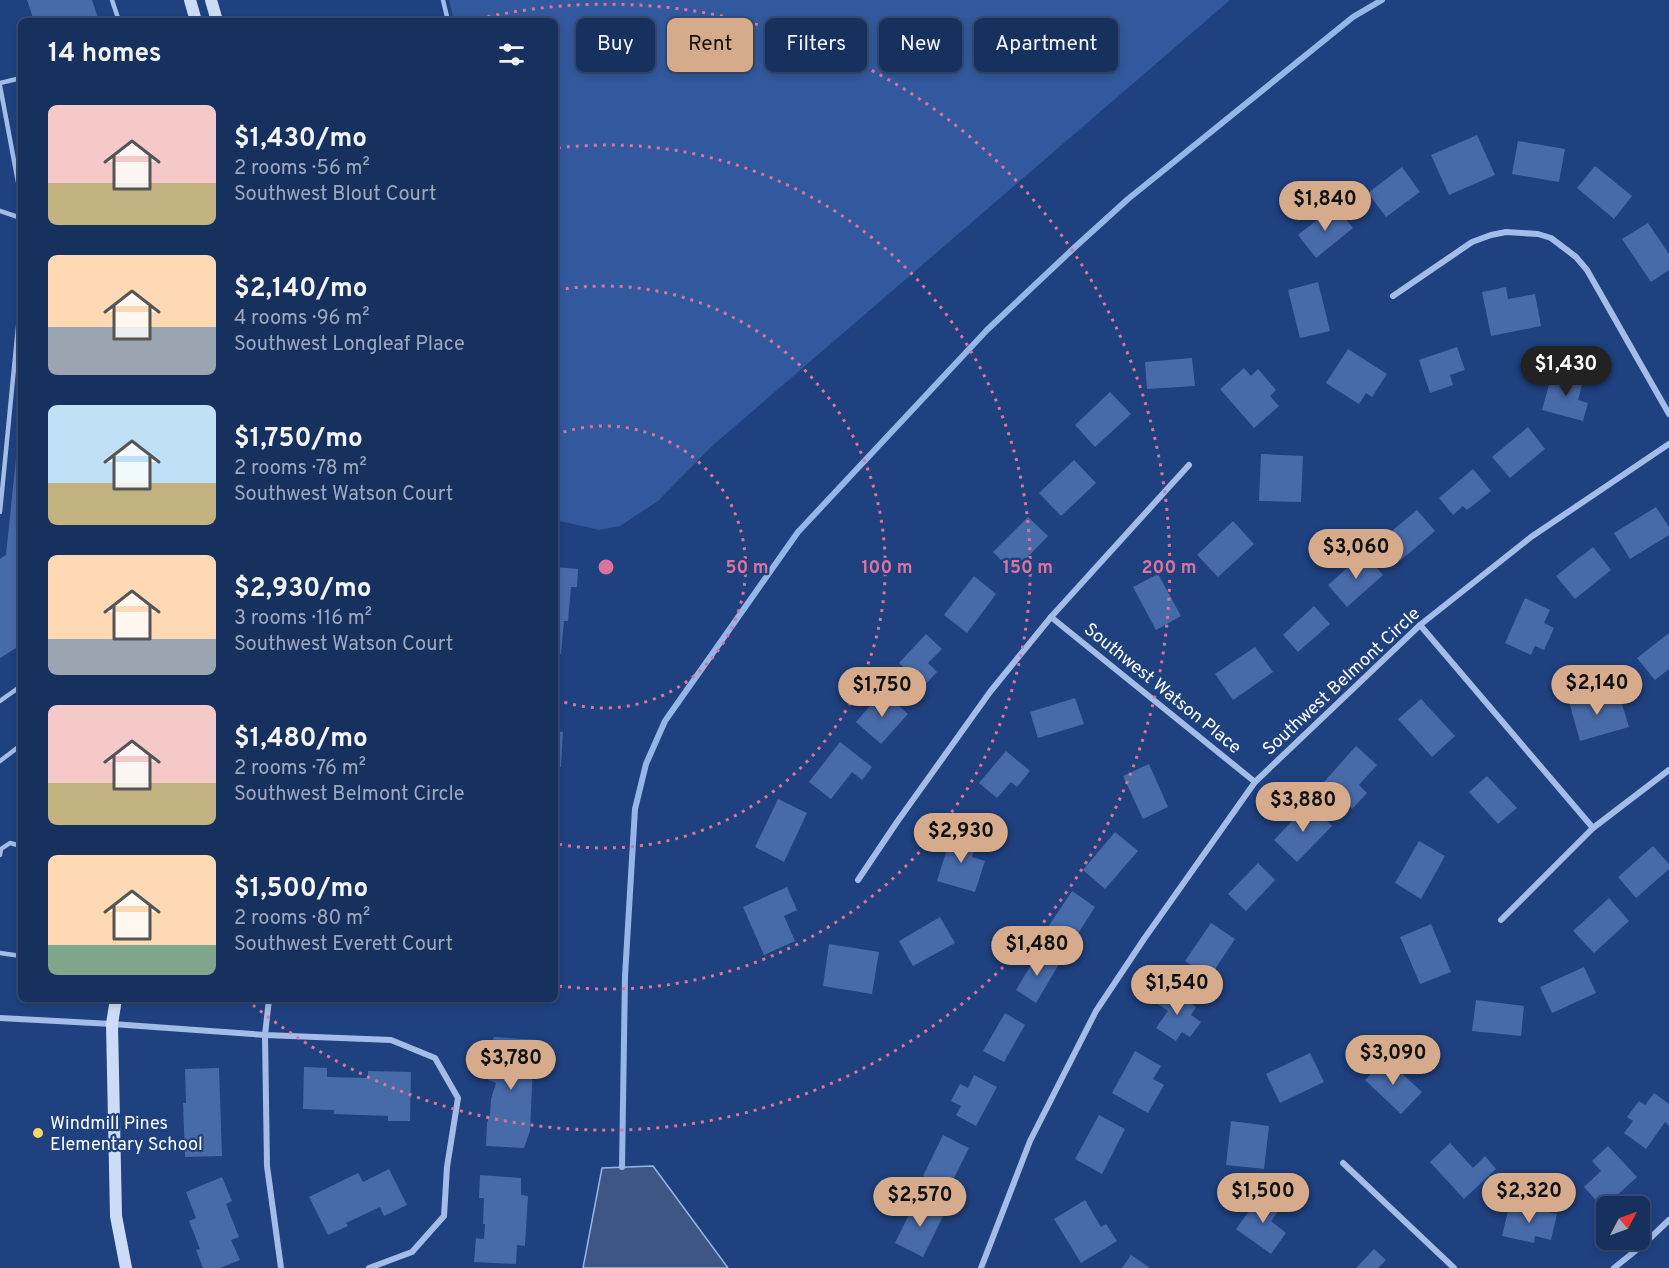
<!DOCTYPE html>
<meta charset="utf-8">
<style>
:root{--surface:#17315f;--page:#203965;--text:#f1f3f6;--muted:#9ea9bd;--line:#364c74;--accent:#d6ab8b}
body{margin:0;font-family:Overpass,sans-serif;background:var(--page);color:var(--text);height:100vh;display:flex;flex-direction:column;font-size:22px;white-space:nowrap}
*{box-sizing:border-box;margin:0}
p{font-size:20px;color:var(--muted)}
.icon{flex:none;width:33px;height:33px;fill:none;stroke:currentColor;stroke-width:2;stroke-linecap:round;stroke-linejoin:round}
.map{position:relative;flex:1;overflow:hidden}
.drawer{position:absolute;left:18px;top:18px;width:540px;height:984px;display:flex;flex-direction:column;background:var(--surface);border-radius:9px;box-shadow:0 3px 9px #0003,0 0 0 2px var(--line)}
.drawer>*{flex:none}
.banner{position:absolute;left:576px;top:18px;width:570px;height:54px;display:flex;gap:12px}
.needle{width:39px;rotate:49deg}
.fabs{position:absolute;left:1596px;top:1196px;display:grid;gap:12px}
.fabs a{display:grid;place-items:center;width:54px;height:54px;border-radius:9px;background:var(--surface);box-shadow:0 3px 9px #0003,0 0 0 2px var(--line);font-size:30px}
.price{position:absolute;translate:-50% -51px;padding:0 14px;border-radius:21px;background:var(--accent);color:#111;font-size:20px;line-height:39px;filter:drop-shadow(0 2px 3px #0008)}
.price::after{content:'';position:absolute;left:50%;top:36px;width:18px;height:14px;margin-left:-9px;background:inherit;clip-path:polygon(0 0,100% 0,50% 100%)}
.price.active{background:#222;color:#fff}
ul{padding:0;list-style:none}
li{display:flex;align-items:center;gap:18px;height:150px;padding:0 30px}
li span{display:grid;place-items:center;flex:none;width:168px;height:120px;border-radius:9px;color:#555}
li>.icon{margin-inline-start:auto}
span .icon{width:72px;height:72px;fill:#fffc;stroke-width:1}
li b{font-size:26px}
h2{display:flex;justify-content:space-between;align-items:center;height:72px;padding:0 30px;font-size:26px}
.tag{padding:0 21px;border-radius:9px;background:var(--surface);box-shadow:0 3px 9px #0003,0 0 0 2px var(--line);font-size:21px;line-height:54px}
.tag.active{background:var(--accent);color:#111}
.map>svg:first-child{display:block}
</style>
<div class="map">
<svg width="1669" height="1268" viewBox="0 0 1669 1268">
<rect width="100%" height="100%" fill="#1f417f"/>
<!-- green -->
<path fill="#32599d" d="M449,0H1230L712,446L658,501L620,526L599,530L555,520V21H454Z"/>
<!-- water -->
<path fill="#3d5684" stroke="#96b6e9" stroke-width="1.5" d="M653,1166L728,1268H583L602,1168Z"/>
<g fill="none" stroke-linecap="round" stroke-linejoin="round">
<!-- stream -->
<path stroke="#96b6e9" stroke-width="6" d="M622,1167L625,976L635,809L646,764L665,721L798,532L987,330L1074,248L1128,199L1353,17L1382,0"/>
</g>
<!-- building -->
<g fill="#476aa9">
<path d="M27,0H92L99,21H34Z"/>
<path d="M1477,135L1495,175L1449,195L1431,155Z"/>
<path d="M1518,141L1565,149L1559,182L1512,174Z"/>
<path d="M1595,166L1632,196L1614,219L1577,188Z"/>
<path d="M1402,167L1420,192L1386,217L1368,193Z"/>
<path d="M1335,206L1353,228L1316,258L1298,235Z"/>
<path d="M1648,223L1669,254V270L1651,282L1622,239Z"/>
<path d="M1318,282L1330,331L1300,338L1288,290Z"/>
<path d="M1506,287L1508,299L1535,294L1541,326L1491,336L1482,292Z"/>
<path d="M1457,347L1465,370L1450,375L1453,385L1430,393L1419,360Z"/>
<path d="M1348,349L1387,374L1372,397L1366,393L1359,404L1326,383Z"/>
<path d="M1192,358L1195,386L1147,389L1145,362Z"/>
<path d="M1244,368L1251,376L1258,369L1276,390L1270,396L1279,406L1254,428L1220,389Z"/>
<path d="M1560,370L1584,377L1578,400L1588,403L1583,421L1542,410L1550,381L1557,383Z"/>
<path d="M1110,392L1131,414L1095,447L1075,425Z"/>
<path d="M1528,427L1545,449L1510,478L1492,457Z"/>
<path d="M19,429H21V645L0,658V559L6,555Z"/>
<path d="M1261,454L1303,456L1301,502L1259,501Z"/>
<path d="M1074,460L1096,483L1061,516L1039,493Z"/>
<path d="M1473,469L1491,491L1467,510L1463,506L1453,515L1439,498Z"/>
<path d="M1656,507L1669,527V535L1630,559L1614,533Z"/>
<path d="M1417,510L1435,531L1400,561L1382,539Z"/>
<path d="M1028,517L1048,536L1013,572L993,552Z"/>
<path d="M1233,521L1254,544L1218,577L1197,555Z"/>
<path d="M1593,547L1611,570L1575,599L1556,576Z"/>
<path d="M1364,553L1383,575L1347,607L1328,585Z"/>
<path d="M555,567L578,569L577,587H571L568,621H564L561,654L555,653Z"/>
<path d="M1158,574L1181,616L1156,630L1133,587Z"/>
<path d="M974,576L996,594L967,633L944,615Z"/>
<path d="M1525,598L1550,610L1544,623L1554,628L1544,650L1535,646L1531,655L1505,643Z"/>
<path d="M1314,606L1330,624L1298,652L1283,635Z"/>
<path d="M1669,633V669L1655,680L1637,658Z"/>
<path d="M926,634L942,649L928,663L937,672L924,686L899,663Z"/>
<path d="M1255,647L1273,672L1233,700L1215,674Z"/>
<path d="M883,691L908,714L881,744L856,722Z"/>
<path d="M1591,692L1594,703L1620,697L1629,727L1580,741L1568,698Z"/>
<path d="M1075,698L1084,724L1038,738L1030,712Z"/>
<path d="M1421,699L1455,736L1432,757L1398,719Z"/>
<path d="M555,731L563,732L561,767H555Z"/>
<path d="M840,742L872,767L862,780L852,772L831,799L809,782Z"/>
<path d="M1356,746L1377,765L1359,785L1367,793L1352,809L1323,783Z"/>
<path d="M1006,751L1030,771L1017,787L1011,782L997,798L979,783Z"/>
<path d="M1149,764L1168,807L1143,819L1123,776Z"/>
<path d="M1487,776L1517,808L1498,824L1469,792Z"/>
<path d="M778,799L807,813L784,862L755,847Z"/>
<path d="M1309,803L1332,826L1297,862L1274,840Z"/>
<path d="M1115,832L1138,851L1105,889L1083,870Z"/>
<path d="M952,833L977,840L972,857L985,861L975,892L937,881Z"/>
<path d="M1419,841L1445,856L1421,899L1395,883Z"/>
<path d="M1653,846L1669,864V869L1636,898L1618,877Z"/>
<path d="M1258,863L1275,880L1246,911L1228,894Z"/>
<path d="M787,887L797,910L784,916L795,941L764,955L743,907Z"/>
<path d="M1072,891L1095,907L1070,946L1046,930Z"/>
<path d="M1609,898L1629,921L1594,953L1573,931Z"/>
<path d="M940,917L955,943L913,966L899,941Z"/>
<path d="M1211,923L1235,939L1209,978L1185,961Z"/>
<path d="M1431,924L1451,972L1420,984L1400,937Z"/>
<path d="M829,944L879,952L872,994L823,986Z"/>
<path d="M1039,952L1059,964L1036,1003L1016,990Z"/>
<path d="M1584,967L1596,993L1552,1013L1540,987Z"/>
<path d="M1169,988L1196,1007L1191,1015L1201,1022L1190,1037L1182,1032L1176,1041L1156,1028L1168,1011L1158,1004Z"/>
<path d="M1476,1000L1524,1006L1521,1036L1472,1031Z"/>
<path d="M1005,1013L1025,1025L1004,1062L983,1051Z"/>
<path d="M494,1037L539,1040L538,1056L535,1065H533L530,1131L524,1148L486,1146L487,1123L490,1114L491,1099L496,1083L488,1080L489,1051Z"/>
<path d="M1135,1051L1161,1066L1153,1079L1164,1085L1148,1113L1112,1093Z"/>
<path d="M1310,1053L1324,1082L1280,1103L1266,1074Z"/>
<path d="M1385,1058L1422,1092L1401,1114L1365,1080Z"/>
<path d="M304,1067L327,1068V1077L368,1078V1071L411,1072L410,1121H388V1116L334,1114V1110L303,1109Z"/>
<path d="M219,1068L222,1156L185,1157L183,1103H186L185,1069Z"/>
<path d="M974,1075L997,1087L976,1126L956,1115L961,1106L951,1101L960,1084L968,1088Z"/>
<path d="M1654,1093L1669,1104V1126L1665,1122L1646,1149L1624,1133L1633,1121L1627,1117L1639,1101L1645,1105Z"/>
<path d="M1099,1115L1125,1129L1102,1174L1075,1159Z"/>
<path d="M1231,1121L1269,1126L1264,1169L1226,1165Z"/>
<path d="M943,1135L969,1148L948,1190L923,1176Z"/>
<path d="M1450,1143L1473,1168L1485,1156L1496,1169L1464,1199L1430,1162Z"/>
<path d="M1608,1146L1637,1177L1603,1208L1584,1187L1601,1171L1592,1161Z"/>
<path d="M389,1169L407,1205L384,1216L380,1207L346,1223L348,1226L328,1235L309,1197L358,1173L363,1182Z"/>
<path d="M480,1175L521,1178V1195L528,1196L525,1246L517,1245L516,1264L474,1262L476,1238L484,1239L485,1224H483L484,1198H479Z"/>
<path d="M222,1177L232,1201L226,1204L239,1237L231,1240L240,1260L220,1268H203L196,1250L200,1249L189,1221L196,1218L186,1192Z"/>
<path d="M1263,1192L1282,1206L1271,1221L1286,1233L1271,1254L1236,1229Z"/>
<path d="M917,1198L945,1212L923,1257L895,1243Z"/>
<path d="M1085,1200L1101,1227L1106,1224L1117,1241L1081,1263L1054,1219Z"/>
<path d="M1510,1203L1557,1214L1551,1240L1535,1236L1534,1243L1502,1236Z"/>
<path d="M1374,1249L1386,1260L1378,1268H1356Z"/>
<path d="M1131,1255L1150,1268H1122Z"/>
</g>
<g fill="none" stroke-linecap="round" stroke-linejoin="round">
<!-- lane -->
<g stroke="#a3bce8" stroke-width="4.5">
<path d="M112,0L119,21"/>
<path d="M443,0L448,21"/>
<path d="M0,83L21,78"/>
<path d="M0,86L21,198"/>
<path d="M0,211L21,218"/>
<path d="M0,512L21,296"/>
<path d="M0,701L21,686"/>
<path d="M0,761L21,745"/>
<path d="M0,855L1,849L10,843L21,846"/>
<path d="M0,953L21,956"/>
</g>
<!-- street -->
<g stroke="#a3bce8" stroke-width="6">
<path d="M1393,296L1472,242L1491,235L1506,232L1538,234L1551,238L1576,257L1587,270L1669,414"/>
<path d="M1051,617L1255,782"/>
<path d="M1420,625L1593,828"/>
<path d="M858,880L897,822L990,692L1051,617L1189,465"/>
<path d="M1501,920L1593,828L1669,770"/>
<path d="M269,999L265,1035L267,1166L281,1268"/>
<path d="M0,1018L112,1024L265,1035L391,1040L435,1058L458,1098L447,1167L444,1216L412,1252L369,1268"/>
<path d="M1343,1163L1454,1268"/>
<path d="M981,1268L1030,1141L1096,1011L1144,939L1255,782L1420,625L1531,537L1669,444"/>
<path d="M1614,1268L1645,1243L1669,1220"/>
</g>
<!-- secondary -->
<g stroke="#cddcf6" stroke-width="12">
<path d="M190,0L196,21"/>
<path d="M211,0L217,21"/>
<path d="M116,999L112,1024L116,1216L126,1268"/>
</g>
</g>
<!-- distance rings -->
<g fill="none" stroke="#da749d" stroke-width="3" stroke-dasharray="3 6">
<path d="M555 435A141 141 0 1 1 555 699"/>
<path d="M557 290A281 281 0 1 1 557 844"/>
<path d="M558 148A422 422 0 1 1 558 986"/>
<path d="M470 21A563 563 0 1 1 248 1001"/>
</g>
<!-- markers -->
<circle fill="#f6d862" stroke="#1f417f" stroke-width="2" cx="38" cy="1133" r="6"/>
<g text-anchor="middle" stroke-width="4.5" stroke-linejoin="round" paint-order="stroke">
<!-- street labels -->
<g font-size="18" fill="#fff" stroke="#1f417f">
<text transform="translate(1341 681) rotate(-43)" y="6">Southwest Belmont Circle</text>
<text transform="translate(1163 688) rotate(39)" y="6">Southwest Watson Place</text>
</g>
<!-- poi labels -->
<g font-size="18" fill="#fff" stroke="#1f417f" text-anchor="start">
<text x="50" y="1129">Windmill Pines<tspan x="50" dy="21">Elementary School</tspan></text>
</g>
</g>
<circle cx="606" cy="567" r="9" fill="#da749d" stroke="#1f417f" stroke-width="3"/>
<g font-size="18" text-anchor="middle" font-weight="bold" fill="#da749d" stroke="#1f417f" stroke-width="4.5" stroke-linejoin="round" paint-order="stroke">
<text x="747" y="573">50 m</text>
<text x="887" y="573">100 m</text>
<text x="1028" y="573">150 m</text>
<text x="1169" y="573">200 m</text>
</g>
</svg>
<div class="fabs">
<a><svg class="needle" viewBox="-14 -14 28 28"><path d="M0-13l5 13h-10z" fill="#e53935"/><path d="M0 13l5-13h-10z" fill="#9ea9bd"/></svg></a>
</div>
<b class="price" style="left:1325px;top:232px">$1,840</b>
<b class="price active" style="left:1566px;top:397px">$1,430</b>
<b class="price" style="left:1356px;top:580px">$3,060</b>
<b class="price" style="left:1597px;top:716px">$2,140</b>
<b class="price" style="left:882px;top:718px">$1,750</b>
<b class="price" style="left:1303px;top:833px">$3,880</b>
<b class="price" style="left:961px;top:864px">$2,930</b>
<b class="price" style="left:1037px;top:977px">$1,480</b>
<b class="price" style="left:1177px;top:1016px">$1,540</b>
<b class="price" style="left:1393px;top:1086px">$3,090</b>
<b class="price" style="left:511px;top:1091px">$3,780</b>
<b class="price" style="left:1263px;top:1224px">$1,500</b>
<b class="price" style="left:1529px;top:1224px">$2,320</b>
<b class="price" style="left:920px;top:1228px">$2,570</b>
<div class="banner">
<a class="tag">Buy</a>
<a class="tag active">Rent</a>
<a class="tag">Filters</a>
<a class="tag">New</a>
<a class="tag">Apartment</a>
</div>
<section class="drawer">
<h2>14 homes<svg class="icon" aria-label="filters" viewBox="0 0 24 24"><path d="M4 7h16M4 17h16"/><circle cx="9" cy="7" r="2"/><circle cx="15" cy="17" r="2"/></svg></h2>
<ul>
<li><span style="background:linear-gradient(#f6c9c9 65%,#c2b280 0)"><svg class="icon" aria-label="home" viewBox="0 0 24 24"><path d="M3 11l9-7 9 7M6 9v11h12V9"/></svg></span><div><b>$1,430/mo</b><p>2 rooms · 56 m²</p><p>Southwest Blout Court</p></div></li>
<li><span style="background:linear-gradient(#ffd9b3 60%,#9aa5b1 0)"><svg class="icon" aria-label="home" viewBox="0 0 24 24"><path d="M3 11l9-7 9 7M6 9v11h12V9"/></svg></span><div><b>$2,140/mo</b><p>4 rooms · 96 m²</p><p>Southwest Longleaf Place</p></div></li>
<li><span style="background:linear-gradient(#bfe0f5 65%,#c2b280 0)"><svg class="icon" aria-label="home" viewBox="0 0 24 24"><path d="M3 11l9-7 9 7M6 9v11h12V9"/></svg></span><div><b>$1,750/mo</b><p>2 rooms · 78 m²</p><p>Southwest Watson Court</p></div></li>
<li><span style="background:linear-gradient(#ffd9b3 70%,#9aa5b1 0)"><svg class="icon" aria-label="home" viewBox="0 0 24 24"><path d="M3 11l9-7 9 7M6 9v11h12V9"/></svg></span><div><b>$2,930/mo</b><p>3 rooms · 116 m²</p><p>Southwest Watson Court</p></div></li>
<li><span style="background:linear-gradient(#f6c9c9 65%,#c2b280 0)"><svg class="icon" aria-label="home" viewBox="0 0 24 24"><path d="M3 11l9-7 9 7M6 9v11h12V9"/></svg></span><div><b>$1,480/mo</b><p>2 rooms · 76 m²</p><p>Southwest Belmont Circle</p></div></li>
<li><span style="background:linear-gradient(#ffd9b3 75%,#7fa58c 0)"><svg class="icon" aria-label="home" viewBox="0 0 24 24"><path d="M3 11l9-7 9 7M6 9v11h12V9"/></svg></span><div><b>$1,500/mo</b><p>2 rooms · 80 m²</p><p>Southwest Everett Court</p></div></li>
</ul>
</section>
</div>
